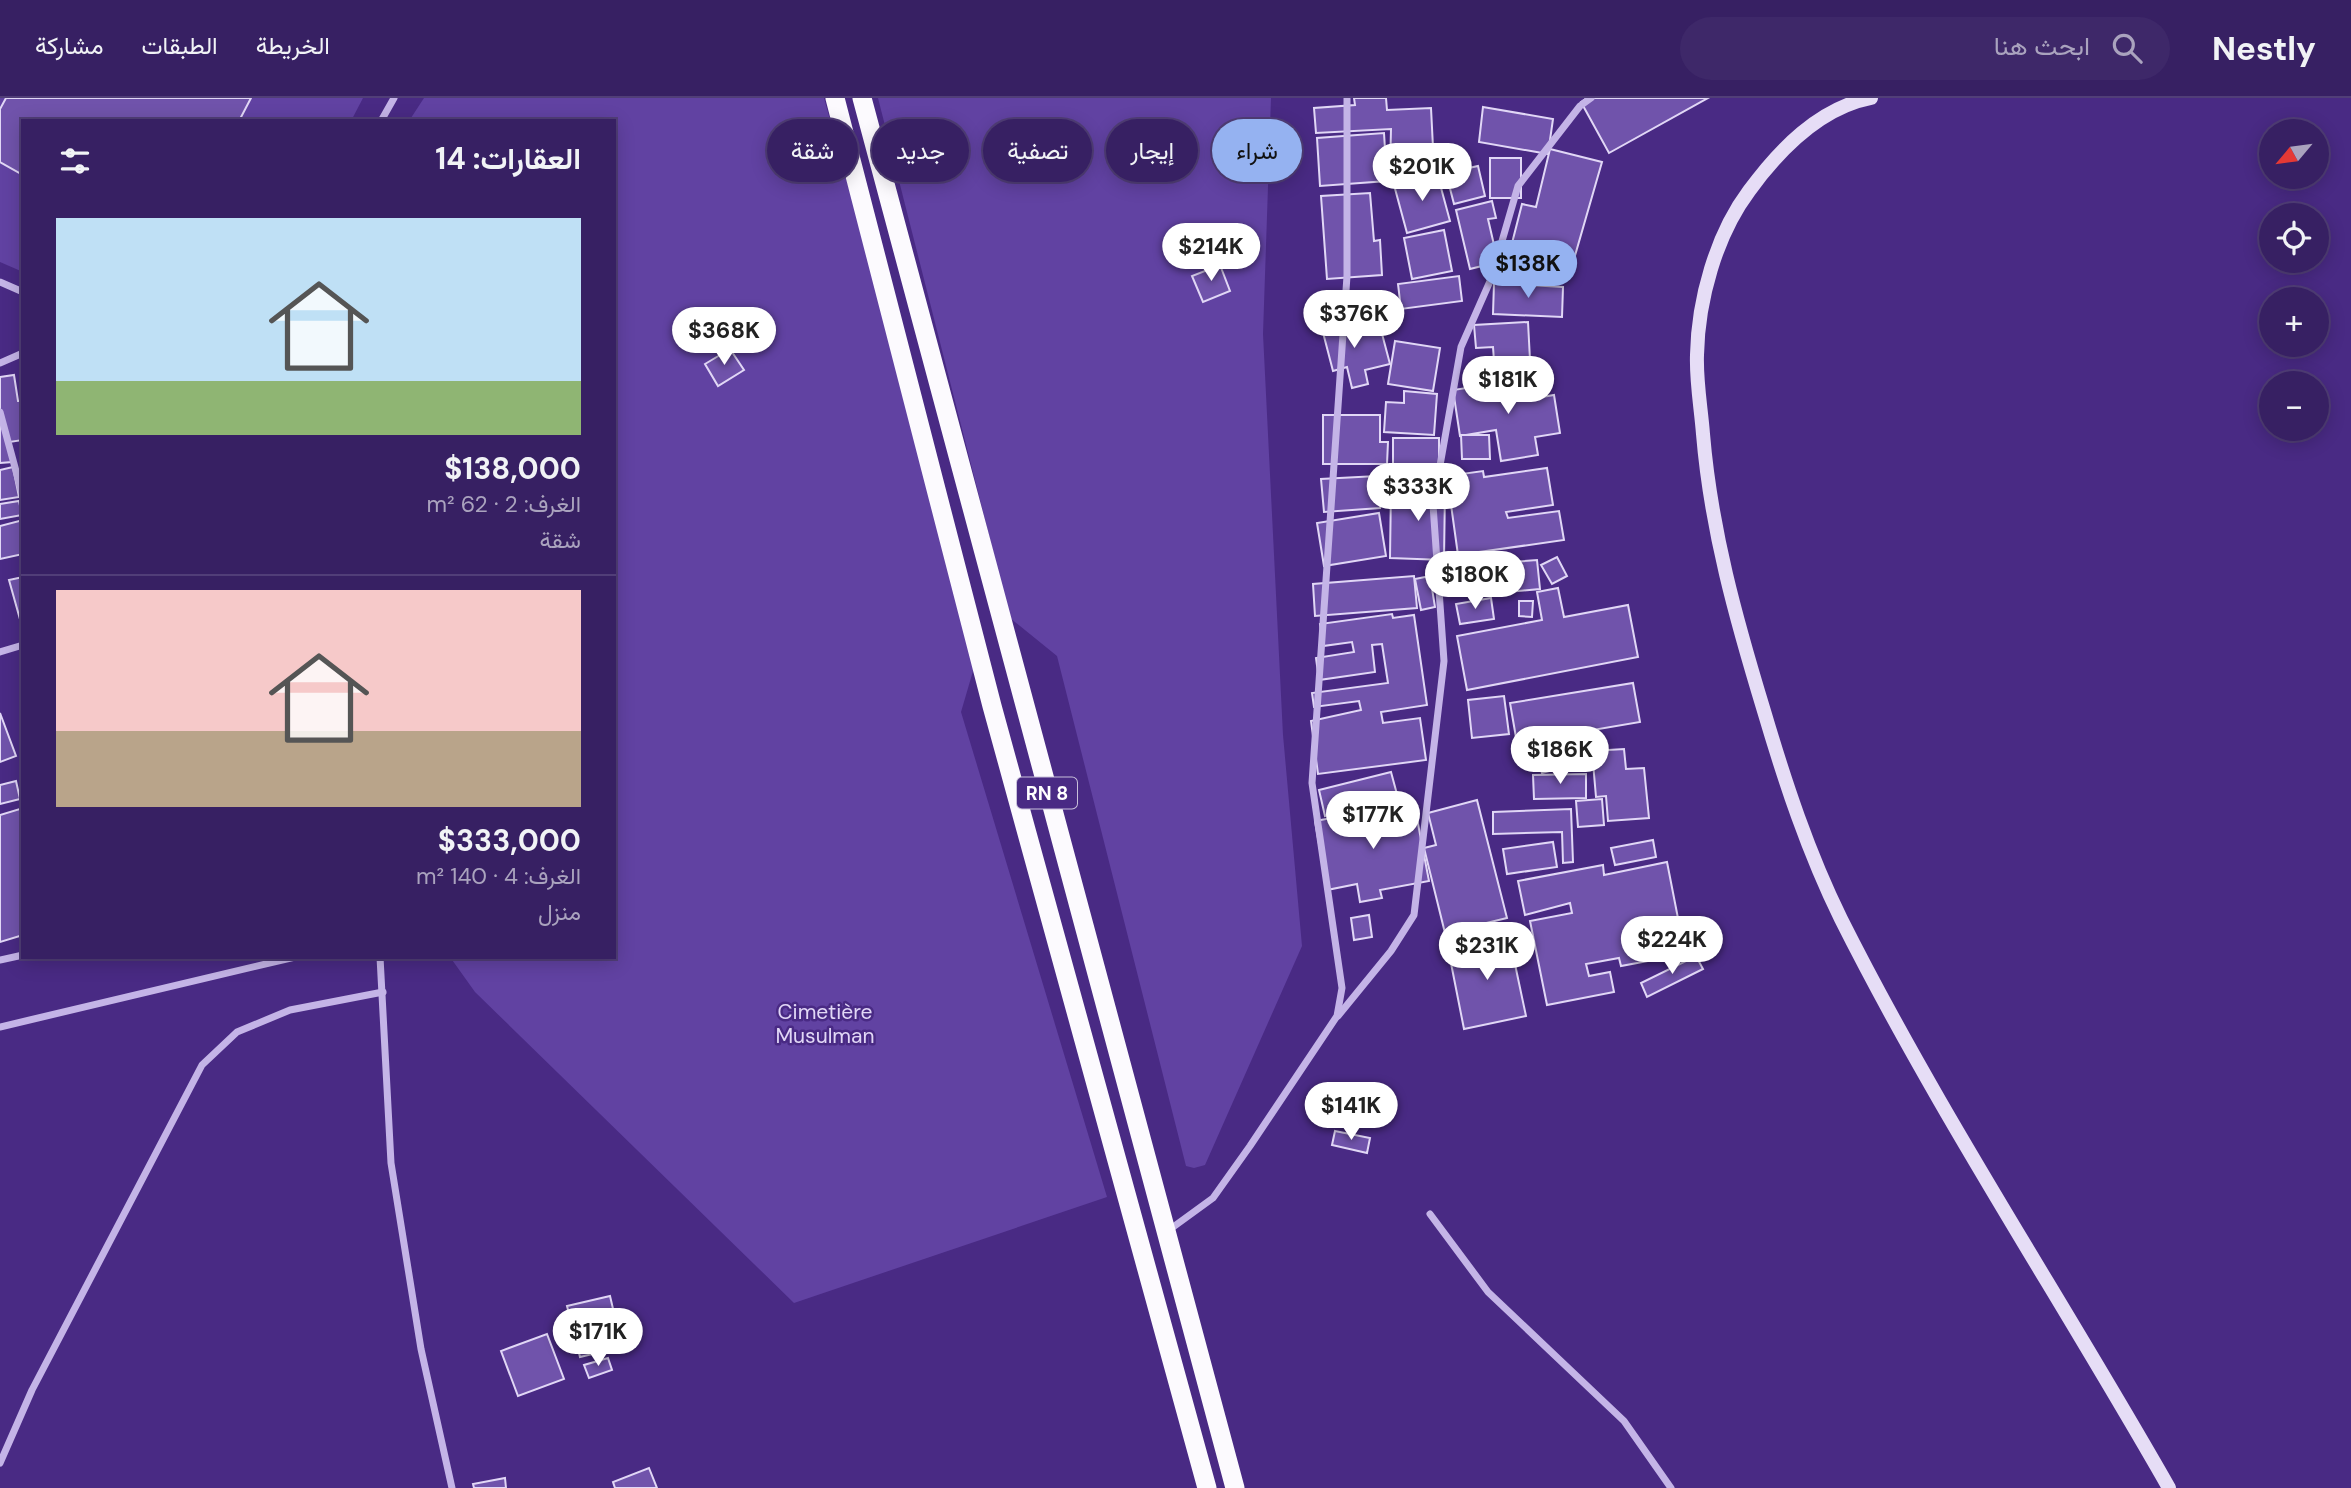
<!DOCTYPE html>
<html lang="ar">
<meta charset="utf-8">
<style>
:root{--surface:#372063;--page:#3e2869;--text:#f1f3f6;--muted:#aaa3be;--line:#513e78;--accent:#95b2f1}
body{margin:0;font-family:"DM Sans",Vazirmatn,sans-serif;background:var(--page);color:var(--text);direction:rtl;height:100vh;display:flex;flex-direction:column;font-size:26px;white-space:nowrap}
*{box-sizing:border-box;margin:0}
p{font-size:23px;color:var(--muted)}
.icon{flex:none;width:38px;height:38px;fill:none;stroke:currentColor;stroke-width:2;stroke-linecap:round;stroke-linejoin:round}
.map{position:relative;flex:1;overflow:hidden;direction:ltr}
.side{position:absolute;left:21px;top:21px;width:595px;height:840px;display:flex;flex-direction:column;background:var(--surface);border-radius:0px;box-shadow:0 4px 18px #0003,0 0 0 2px var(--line);direction:rtl}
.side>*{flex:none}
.guide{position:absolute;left:637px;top:21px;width:665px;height:63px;direction:rtl;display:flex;gap:14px}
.needle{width:46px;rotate:241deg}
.tools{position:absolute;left:2259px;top:21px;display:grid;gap:14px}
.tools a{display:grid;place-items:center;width:70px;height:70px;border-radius:50%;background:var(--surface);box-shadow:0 4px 18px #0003,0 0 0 2px var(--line);font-size:35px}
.price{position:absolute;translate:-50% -60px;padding:0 16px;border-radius:24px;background:#fff;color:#222;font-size:23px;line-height:46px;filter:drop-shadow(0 2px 4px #0008)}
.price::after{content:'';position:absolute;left:50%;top:42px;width:21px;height:16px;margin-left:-10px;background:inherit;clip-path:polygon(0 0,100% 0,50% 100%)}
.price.current{background:var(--accent);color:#111}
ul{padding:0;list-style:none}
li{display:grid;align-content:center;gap:14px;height:371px;padding:0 35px}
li+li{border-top:2px solid var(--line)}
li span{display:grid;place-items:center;height:217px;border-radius:0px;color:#555}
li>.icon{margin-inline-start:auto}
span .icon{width:126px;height:126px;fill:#fffc;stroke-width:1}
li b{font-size:30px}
h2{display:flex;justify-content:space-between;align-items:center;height:84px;padding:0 35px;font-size:30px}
.pill{padding:0 24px;border-radius:32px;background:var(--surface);box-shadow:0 4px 18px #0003,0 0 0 2px var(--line);font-size:24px;line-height:63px}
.pill.current{background:var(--accent);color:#111}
header{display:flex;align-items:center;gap:42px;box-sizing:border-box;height:98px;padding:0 35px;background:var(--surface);border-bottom:2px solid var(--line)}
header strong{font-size:33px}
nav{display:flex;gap:38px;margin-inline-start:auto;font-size:24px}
.search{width:490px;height:63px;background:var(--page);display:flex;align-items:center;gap:18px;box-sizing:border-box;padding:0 24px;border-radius:38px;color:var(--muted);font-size:26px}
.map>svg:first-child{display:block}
</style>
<header>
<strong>Nestly</strong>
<div class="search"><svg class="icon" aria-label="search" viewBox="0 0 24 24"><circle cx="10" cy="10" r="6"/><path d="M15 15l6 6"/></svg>ابحث هنا</div>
<nav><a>الخريطة</a><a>الطبقات</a><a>مشاركة</a></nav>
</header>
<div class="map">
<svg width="2351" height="1390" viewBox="0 0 2351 1390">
<rect width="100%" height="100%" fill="#492a84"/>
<!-- green -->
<g fill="#6142a2">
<path d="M0,0H363L351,23H23V174L0,164Z"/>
<path d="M424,0H824L978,556L961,614L1107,1099L794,1205L475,894L450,859H614V23H409Z"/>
<path d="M878,0H1271L1263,236L1283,637L1302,848L1205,1067L1194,1070L1186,1068L1057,558L1010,520Z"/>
</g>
<!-- building -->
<g fill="#7053ab" stroke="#e1d7f6" stroke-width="2">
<path d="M6,0H251L239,23H23V77L0,64V11Z"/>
<path d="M1354,0H1386L1387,12L1431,10L1434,69L1390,72L1391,31L1316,35L1314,10L1355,7Z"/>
<path d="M1587,0H1708L1609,55L1581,4Z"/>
<path d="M1483,9L1553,21L1548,56L1479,44Z"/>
<path d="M1384,35L1387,83L1320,88L1317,40Z"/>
<path d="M1550,51L1602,64L1572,168L1510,153L1522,106L1536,109Z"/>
<rect x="1490" y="60" width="31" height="40"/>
<path d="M1478,68L1485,98L1454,106L1446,75Z"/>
<path d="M1437,75L1450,123L1407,135L1394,87Z"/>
<path d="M1370,95L1374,143L1380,142L1382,177L1327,181L1321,98Z"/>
<path d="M1492,103L1496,120L1488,121L1498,164L1470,171L1456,112Z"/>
<path d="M1444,132L1452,173L1412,181L1404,140Z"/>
<path d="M1220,167L1230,193L1203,204L1192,178Z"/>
<path d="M1459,178L1462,203L1401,211L1398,186Z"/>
<path d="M1494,185L1563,189L1562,219L1493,216Z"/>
<path d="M1352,199L1374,202L1371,227L1349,224Z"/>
<path d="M1345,216L1350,240L1381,232L1390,266L1365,272L1368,286L1352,290L1347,269L1333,273L1320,223Z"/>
<path d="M1528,224L1530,262L1494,263L1493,249L1476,250L1474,227Z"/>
<path d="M1395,243L1440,250L1433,293L1388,286Z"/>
<path d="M730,251L744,272L718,288L705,266Z"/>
<path d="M14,277L18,303H23V342L9,344L12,364L0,365V279Z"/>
<path d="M1533,280L1536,300L1554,297L1560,335L1535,339L1538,357L1501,363L1496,332L1460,338L1453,292Z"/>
<path d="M1404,293L1437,296L1434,337L1384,334L1386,304L1404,305Z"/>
<path d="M1323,317H1380V344H1388L1387,366H1323Z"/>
<path d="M1461,337H1489L1490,361H1462Z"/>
<rect x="1393" y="340" width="46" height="46"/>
<path d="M13,369L19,399L0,402V372Z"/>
<path d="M1547,370L1553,407L1506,414L1508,420L1559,413L1564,442L1458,457L1447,378L1483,373L1484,379Z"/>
<path d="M1377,378L1380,410L1324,414L1321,381Z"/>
<path d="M1391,389L1445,390L1444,462L1390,460Z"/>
<path d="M19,403L22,417L0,421V406Z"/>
<path d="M1379,415L1386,458L1324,468L1317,425Z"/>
<path d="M23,422V456L0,461V428Z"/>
<path d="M1557,459L1567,478L1552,486L1541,467Z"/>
<path d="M1537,462L1540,491L1467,498L1464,468Z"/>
<path d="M1414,478L1417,510L1315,518L1313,486Z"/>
<path d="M1430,478L1435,509L1421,512L1415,481Z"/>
<path d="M23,479V532L9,482Z"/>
<path d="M1558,490L1564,519L1628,507L1638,559L1467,592L1457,538L1542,522L1537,494Z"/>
<path d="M1491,500L1494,521L1460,526L1456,506Z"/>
<path d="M1519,503H1533L1532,519L1519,518Z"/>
<path d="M1392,516L1393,520L1414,517L1427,607L1381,614L1383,625L1420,620L1426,662L1318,676L1311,623L1361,612L1359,603L1314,609L1312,595L1388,585L1382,546L1372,547L1375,574L1319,582L1316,560L1354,554L1352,544L1323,548L1320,526Z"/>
<path d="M1633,585L1640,624L1517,645L1510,605Z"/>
<path d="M1504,598L1509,636L1472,640L1468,602Z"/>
<path d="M0,615L16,658L0,664Z"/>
<path d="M1579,635L1587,663L1542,675L1534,648Z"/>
<path d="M1624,651L1626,671L1644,670L1649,720L1608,723L1606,698L1596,699L1592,653Z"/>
<path d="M1391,674L1398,700L1325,718L1319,692Z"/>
<path d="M1586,676V700L1534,701L1533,677Z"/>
<path d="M16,683L20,701L0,706V687Z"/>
<path d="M1602,701L1604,727L1578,729L1576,703Z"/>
<path d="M1477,702L1507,820L1445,835L1424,750L1436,747L1428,715Z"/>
<path d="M1414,705L1429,783L1380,792L1382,800L1360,804L1357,786L1327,792L1315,723Z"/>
<path d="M23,710V837L0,844V717Z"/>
<path d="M1571,711L1573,764L1563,765L1562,734L1493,736V714Z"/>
<path d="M1653,742L1656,759L1615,767L1611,750Z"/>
<path d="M1553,744L1557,769L1507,776L1503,751Z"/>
<path d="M1667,764L1685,856L1621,868L1619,860L1586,866L1589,878L1610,874L1614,894L1547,907L1530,823L1572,815L1570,805L1525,817L1518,783L1603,767L1604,777Z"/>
<path d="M1369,817L1372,839L1354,842L1351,820Z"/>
<path d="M1509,838L1526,918L1464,931L1448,850Z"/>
<path d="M1696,858L1703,871L1647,899L1641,885Z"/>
<path d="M1335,1033L1370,1040L1367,1055L1332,1047Z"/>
<path d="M610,1198L622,1249L580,1259L567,1208Z"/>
<path d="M547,1236L564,1281L518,1298L501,1253Z"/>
<path d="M608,1260L612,1272L589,1280L584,1267Z"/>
<path d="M649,1370L657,1390H615L613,1384Z"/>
<path d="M505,1380L506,1390H474L473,1386Z"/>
</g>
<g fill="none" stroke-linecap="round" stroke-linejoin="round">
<!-- minor -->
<g stroke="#c4b4e7" stroke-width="7">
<path d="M381,23L394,0"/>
<path d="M0,184L23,194"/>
<path d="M0,265L23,255"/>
<path d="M0,314L23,399"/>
<path d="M0,554L23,547"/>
<path d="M380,859L391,1065L421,1251L452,1390"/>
<path d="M0,862L23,857"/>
<path d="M1338,918L1391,853L1414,817L1444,563L1433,407L1461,249L1491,181L1518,88L1580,8L1591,0"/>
<path d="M0,929L295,859"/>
<path d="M1430,1116L1488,1194L1624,1323L1671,1390"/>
<path d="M1169,1132L1213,1100L1250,1048L1337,918L1342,890L1312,685L1347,178V0"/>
<path d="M0,1365L32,1292L202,967L237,934L290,912L383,894"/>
</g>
<!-- secondary -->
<path stroke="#e6ddf6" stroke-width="14" d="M1871,0C1819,10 1779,52 1749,93C1716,137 1698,202 1697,257C1696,283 1701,310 1703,336C1711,432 1736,521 1764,613C1785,684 1808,754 1841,821C1939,1016 2061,1200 2169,1390"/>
<!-- trunk -->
<g stroke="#fcfafe" stroke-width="19">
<path d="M835,0L992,608L1207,1390"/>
<path d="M862,0L1235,1390"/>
</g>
</g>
<g text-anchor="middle" stroke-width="5" stroke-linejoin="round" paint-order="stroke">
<!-- shield labels -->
<rect fill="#492a84" stroke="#c8bfda" stroke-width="2" x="1017" y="679.5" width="60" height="31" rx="5"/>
<g font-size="19" font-weight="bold" fill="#fff">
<text x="1047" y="702">RN 8</text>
</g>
<!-- park labels -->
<g font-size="21" fill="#e1d7f6" stroke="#492a84">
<text x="825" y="921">Cimetière<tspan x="825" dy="24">Musulman</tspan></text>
</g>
</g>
</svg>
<div class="tools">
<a><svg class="needle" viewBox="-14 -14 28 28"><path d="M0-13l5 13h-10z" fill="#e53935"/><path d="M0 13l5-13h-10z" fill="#aaa3be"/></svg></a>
<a><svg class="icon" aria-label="locate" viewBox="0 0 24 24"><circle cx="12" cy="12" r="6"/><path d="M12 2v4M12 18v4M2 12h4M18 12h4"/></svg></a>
<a>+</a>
<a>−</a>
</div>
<b class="price" style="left:1422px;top:105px">$201K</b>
<b class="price" style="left:1211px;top:185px">$214K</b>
<b class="price current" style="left:1528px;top:202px">$138K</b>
<b class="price" style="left:1354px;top:252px">$376K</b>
<b class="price" style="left:724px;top:269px">$368K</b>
<b class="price" style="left:1508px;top:318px">$181K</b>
<b class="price" style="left:1418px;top:425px">$333K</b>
<b class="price" style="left:1475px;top:513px">$180K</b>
<b class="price" style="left:1560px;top:688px">$186K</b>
<b class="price" style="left:1373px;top:753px">$177K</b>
<b class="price" style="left:1672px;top:878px">$224K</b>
<b class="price" style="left:1487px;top:884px">$231K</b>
<b class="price" style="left:1351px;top:1044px">$141K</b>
<b class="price" style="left:598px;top:1270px">$171K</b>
<div class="guide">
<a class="pill current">شراء</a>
<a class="pill">إيجار</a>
<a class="pill">تصفية</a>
<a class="pill">جديد</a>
<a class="pill">شقة</a>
</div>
<section class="side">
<h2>العقارات: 14<svg class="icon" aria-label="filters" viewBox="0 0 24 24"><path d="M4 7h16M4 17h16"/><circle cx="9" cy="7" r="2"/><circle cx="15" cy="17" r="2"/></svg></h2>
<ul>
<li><span style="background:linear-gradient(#bfe0f5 75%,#8fb573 0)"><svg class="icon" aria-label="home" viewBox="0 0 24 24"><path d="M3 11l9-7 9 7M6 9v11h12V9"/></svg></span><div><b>$138,000</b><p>الغرف: 2 · 62 m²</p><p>شقة</p></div></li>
<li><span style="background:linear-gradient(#f6c9c9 65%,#b9a48a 0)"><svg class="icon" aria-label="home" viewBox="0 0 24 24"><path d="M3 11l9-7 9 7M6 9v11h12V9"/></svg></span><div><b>$333,000</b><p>الغرف: 4 · 140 m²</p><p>منزل</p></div></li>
</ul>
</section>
</div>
